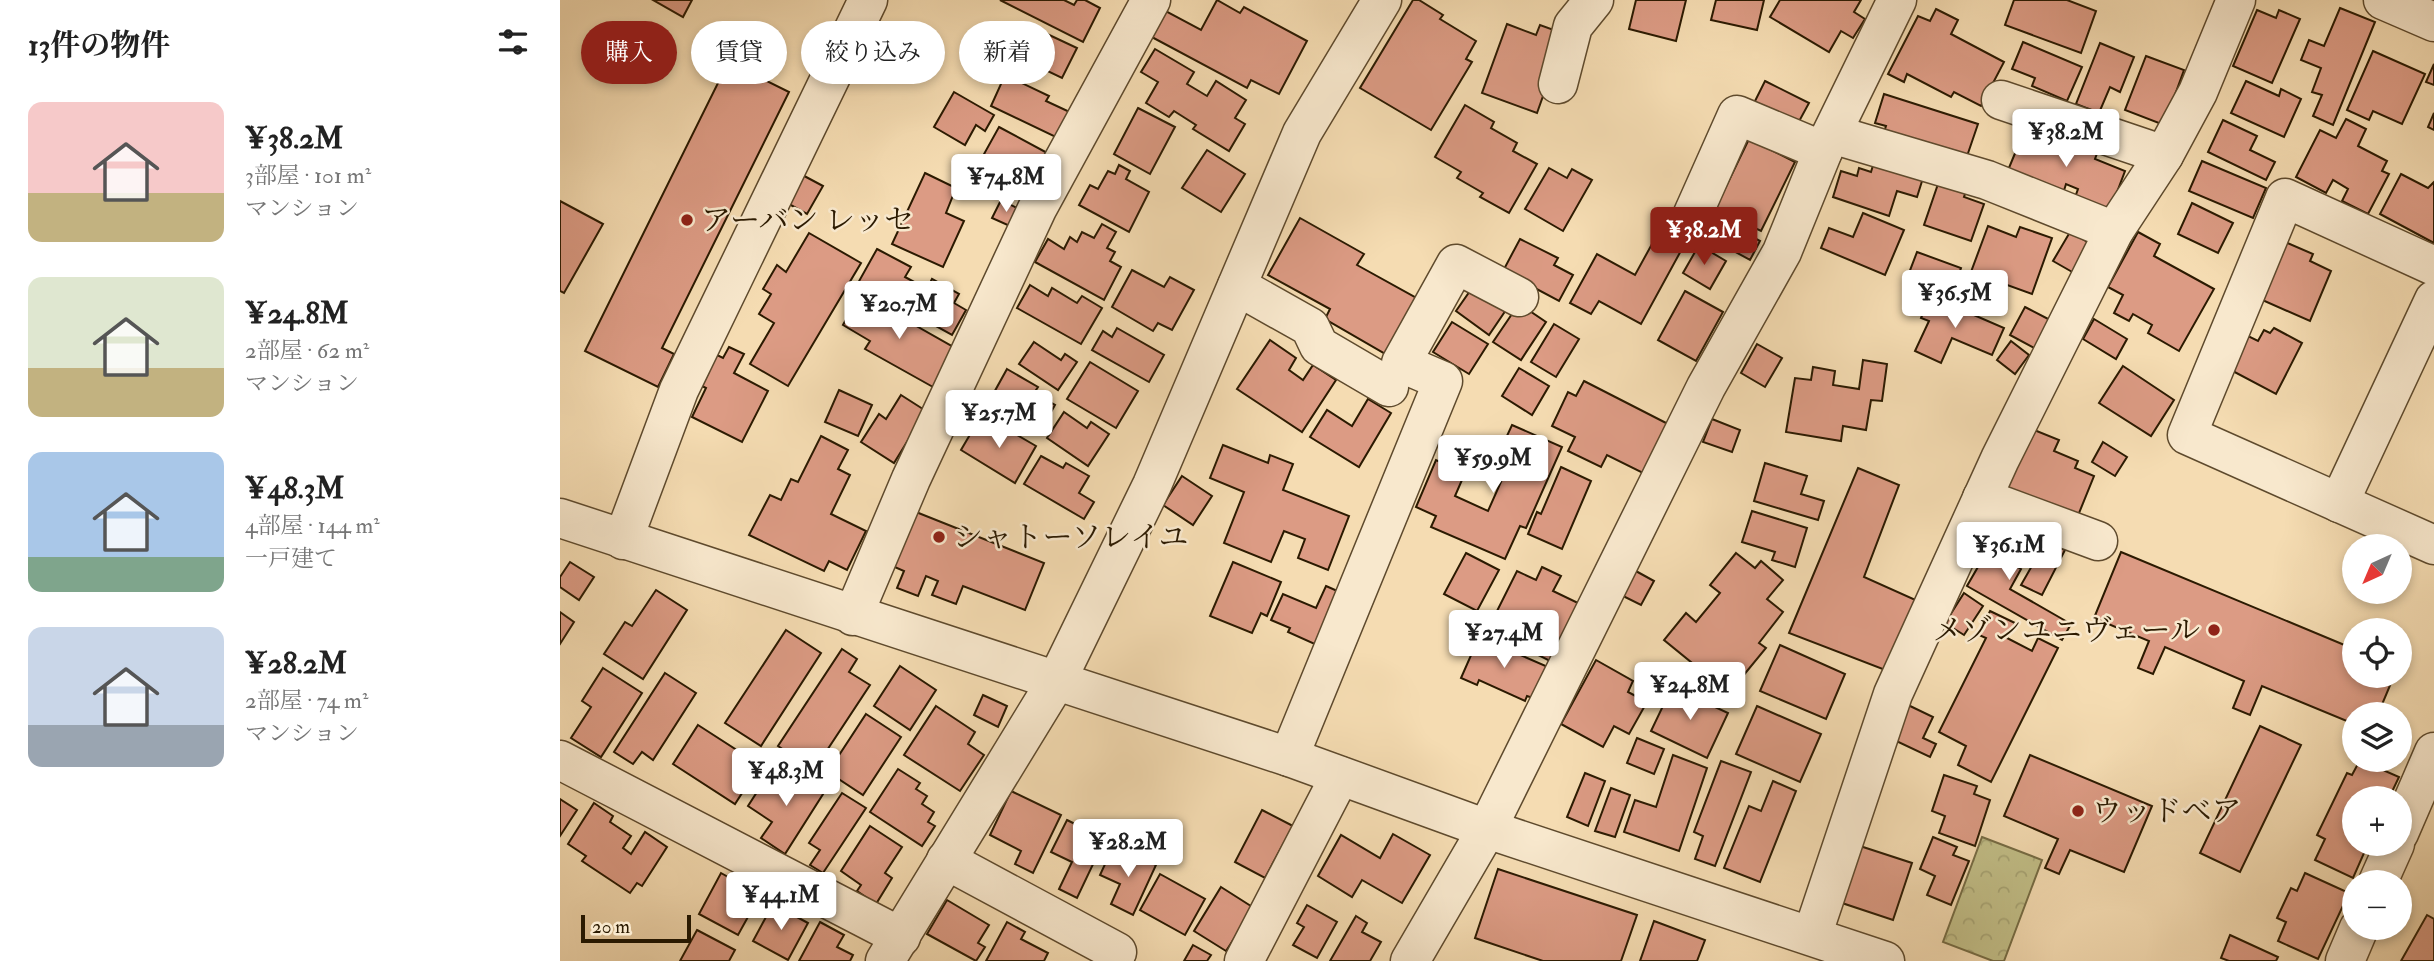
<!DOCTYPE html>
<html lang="ja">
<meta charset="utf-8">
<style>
:root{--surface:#fff;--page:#f2f2f2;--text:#222;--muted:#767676;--accent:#8f2418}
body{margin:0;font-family:"IM FELL Double Pica","Noto Serif JP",serif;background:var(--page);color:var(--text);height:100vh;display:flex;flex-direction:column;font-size:26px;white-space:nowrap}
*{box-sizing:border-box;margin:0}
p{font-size:23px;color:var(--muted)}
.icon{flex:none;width:38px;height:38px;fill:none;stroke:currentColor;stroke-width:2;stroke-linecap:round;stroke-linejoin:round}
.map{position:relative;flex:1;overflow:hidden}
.panel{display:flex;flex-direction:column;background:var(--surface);width:560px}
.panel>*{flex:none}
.guide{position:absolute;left:21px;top:21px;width:665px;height:63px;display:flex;gap:14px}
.needle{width:46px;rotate:224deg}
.tools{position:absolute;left:1782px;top:534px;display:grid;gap:14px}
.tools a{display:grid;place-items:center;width:70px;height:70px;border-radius:50%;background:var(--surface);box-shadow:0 4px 10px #0003;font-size:35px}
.scale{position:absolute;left:21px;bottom:18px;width:110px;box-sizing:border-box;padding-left:7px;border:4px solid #2b1a01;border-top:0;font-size:19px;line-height:24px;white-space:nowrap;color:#2b1a01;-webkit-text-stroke:5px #f8e8cd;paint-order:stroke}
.price{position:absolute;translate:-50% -60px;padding:0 16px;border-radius:7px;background:#fff;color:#222;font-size:23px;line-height:46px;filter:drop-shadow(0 2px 4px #0008)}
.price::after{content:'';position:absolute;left:50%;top:42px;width:21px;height:16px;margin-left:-10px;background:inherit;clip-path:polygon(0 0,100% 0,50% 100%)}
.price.current{background:var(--accent);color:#fff}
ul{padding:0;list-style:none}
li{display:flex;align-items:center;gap:21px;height:175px;padding:0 28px}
li span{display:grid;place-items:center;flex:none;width:196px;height:140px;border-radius:14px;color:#555}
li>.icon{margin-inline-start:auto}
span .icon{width:84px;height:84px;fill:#fffc;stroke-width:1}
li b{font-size:30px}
h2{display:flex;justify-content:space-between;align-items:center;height:84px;padding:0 28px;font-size:30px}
.pill{padding:0 24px;border-radius:32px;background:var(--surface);box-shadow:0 4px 10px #0003;font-size:24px;line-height:63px}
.pill.current{background:var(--accent);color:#fff}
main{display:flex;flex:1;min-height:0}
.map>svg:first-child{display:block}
</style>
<main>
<section class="panel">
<h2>13件の物件<svg class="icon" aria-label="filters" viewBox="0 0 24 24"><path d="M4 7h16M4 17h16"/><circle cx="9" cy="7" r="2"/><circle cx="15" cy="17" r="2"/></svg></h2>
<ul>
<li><span style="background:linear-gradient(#f6c9c9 65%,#c2b280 0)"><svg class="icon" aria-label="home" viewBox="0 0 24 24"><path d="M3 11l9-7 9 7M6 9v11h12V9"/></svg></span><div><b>¥38.2M</b><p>3部屋 · 101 m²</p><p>マンション</p></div></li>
<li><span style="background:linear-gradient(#dfe7d0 65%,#c2b280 0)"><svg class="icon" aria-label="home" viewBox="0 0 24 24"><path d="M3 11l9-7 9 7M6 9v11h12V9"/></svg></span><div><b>¥24.8M</b><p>2部屋 · 62 m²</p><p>マンション</p></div></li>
<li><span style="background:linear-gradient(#a9c7e8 75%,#7fa58c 0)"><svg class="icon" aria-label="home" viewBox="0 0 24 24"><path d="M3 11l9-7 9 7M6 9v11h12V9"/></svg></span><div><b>¥48.3M</b><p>4部屋 · 144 m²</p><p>一戸建て</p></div></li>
<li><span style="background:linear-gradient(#c9d6e8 70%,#9aa5b1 0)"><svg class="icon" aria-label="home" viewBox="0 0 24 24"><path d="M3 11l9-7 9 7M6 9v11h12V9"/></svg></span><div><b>¥28.2M</b><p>2部屋 · 74 m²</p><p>マンション</p></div></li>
</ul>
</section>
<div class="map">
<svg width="1874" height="961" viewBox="0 0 1874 961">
<defs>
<pattern id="park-crowns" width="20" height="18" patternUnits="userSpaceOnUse" patternTransform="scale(1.75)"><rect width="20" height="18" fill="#c2bf88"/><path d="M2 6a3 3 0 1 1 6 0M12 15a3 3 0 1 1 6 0" fill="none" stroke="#a7a474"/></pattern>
</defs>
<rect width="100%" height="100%" fill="#f5dcb2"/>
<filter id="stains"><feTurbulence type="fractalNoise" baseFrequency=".00286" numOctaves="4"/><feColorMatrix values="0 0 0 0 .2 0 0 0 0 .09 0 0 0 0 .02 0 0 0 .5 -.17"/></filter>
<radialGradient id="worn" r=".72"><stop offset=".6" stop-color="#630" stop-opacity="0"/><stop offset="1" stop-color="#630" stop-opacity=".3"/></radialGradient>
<!-- park -->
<path fill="url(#park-crowns)" stroke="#766c44" stroke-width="2" d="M1422,837L1482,860L1444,961H1433L1383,942Z"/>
<!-- building -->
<g fill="#dc9b84" stroke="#2b1a01" stroke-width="2">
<path d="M93,0H132L123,17Z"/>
<path d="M440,0H504L514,5L517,0H525L540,8L523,42Z"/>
<path d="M657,0L680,13L684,7L747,41L719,94L691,80L687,88L588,35L602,9L641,30Z"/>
<path d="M853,0H859L883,15L880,19L916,41L906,59L912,62L871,130L800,88Z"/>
<path d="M1076,0H1126L1116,41L1069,29Z"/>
<path d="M1156,0H1204L1197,30L1151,20Z"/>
<path d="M1220,0H1301L1294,12L1305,19L1293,38L1281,31L1269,52L1210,17Z"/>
<path d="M1454,0H1507L1536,11L1521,53L1445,25Z"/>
<path d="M1780,8L1815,22L1773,125L1753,116L1762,95L1752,92L1761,68L1741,60L1749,40L1764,46Z"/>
<path d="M1376,9L1398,20L1391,34L1444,62L1421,106L1394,92L1391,97L1347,74L1344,82L1328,74L1358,16L1370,21Z"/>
<path d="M1697,10L1716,18L1719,10L1740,19L1712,83L1673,66Z"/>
<path d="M947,24L976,35L980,25L1005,34L977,113L922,93Z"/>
<path d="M468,25L517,48L502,78L454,55Z"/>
<path d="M1463,42L1522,67L1507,101L1472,86L1475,78L1452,69Z"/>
<path d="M1540,43L1574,57L1560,92L1550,87L1539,113L1516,104Z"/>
<path d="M595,49L634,72L627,84L647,96L656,81L686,100L675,118L685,124L669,151L633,129L636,125L614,111L609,117L586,103L598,82L581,72Z"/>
<path d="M1813,51L1865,74L1842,124L1813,111L1809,120L1787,110Z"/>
<path d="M148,52L229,92L102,348L114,354L98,387L25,351L160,79L139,69Z"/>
<path d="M1586,56L1624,70L1604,125L1565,110Z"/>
<path d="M1874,64V85L1866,82Z"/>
<path d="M445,75L489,96L486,101L514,114L502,140L431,106Z"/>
<path d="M1205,81L1249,103L1236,127L1193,105Z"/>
<path d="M1686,81L1719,96L1721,89L1741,99L1724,137L1671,113Z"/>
<path d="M394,92L434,115L425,131L416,125L405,145L374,127Z"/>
<path d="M1324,94L1418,124L1405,162L1323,135L1326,126L1315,123Z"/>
<path d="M905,105L934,122L931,128L957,143L953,151L977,164L949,213L920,197L923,193L897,178L901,172L875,157Z"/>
<path d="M578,108L615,127L590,174L554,154Z"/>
<path d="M1874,113V130L1868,127Z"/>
<path d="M1786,119L1806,129L1798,146L1827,161L1822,171L1829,174L1808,214L1782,201L1788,189L1773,180L1766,193L1736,177L1760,130L1776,138Z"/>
<path d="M1663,120L1697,136L1690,150L1715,162L1706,180L1648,152Z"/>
<path d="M1479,125L1539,148L1535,159L1565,171L1548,216L1513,203L1518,189L1506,184L1502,197L1446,175L1463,134L1474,138Z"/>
<path d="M439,127L491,155L476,183L424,154Z"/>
<path d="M1189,139L1235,162L1201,231L1155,209Z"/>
<path d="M647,150L685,174L661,212L622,188Z"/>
<path d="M1642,161L1706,188L1693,218L1629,191Z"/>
<path d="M1314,162L1363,178L1357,197L1337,191L1329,216L1273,197L1281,171L1297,176L1299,168L1311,172Z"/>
<path d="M559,165L570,171L566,179L589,192L569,232L519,205L530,185L538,189L548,171L555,174Z"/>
<path d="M989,168L1007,178L1012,169L1032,180L1003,231L965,209Z"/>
<path d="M233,170L263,186L247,214L218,198Z"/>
<path d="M365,173L396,188L386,213L404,221L383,267L332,244Z"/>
<path d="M1841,174L1868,188L1874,182V243L1820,214Z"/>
<path d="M1378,184L1408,186L1404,197L1424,204L1411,241L1364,225Z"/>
<path d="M441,200L461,210L452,227L432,218Z"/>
<path d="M0,201L43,224L4,293L0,291Z"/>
<path d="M1632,203L1673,223L1658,253L1618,234Z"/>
<path d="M1303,213L1344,230L1325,275L1261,248L1269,228L1293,237Z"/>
<path d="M1153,216L1200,241L1190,260L1143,234Z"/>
<path d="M740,218L804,254L797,265L860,300L829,356L765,319L770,309L708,275Z"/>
<path d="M542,224L556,232L547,248L555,252L550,261L561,267L544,300L475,262L488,239L504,249L510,237L517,242L522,232L534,238Z"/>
<path d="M1428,226L1456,237L1460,227L1492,238L1472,294L1411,272Z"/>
<path d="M1510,232L1531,244L1514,273L1493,261Z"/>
<path d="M1578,232L1600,244L1594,256L1654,289L1619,351L1588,333L1592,325L1573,314L1569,321L1554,313L1563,295L1548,287Z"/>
<path d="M249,233L301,263L228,386L190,364L214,323L199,314L211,294L203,289L217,265L226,272Z"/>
<path d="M1098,233L1123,247L1081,324L1039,301L1031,314L1010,303L1037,254L1075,275Z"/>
<path d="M960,239L998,258L994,265L1013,275L999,301L943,271Z"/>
<path d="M1725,242L1753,254L1750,261L1771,271L1750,321L1700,299Z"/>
<path d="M1139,245L1166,261L1150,289L1123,273Z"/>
<path d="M317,249L351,267L345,277L367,289L372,279L399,294L394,303L406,310L392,335L298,283Z"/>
<path d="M1357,252L1401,268L1391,296L1346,281Z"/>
<path d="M572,270L604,287L610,277L634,290L612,330L598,323L593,331L552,307Z"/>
<path d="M917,281L950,304L929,335L896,311Z"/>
<path d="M470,285L488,296L492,288L517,303L522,296L542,308L521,344L457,308Z"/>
<path d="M1125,291L1163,312L1136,361L1098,340Z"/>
<path d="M300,294L395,348L373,387L305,349L310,341L283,325Z"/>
<path d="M1370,296L1444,328L1432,355L1392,338L1381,363L1355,351L1369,321L1361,318Z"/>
<path d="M964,307L986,322L961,360L933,342L954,311Z"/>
<path d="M1465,307L1494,322L1478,350L1450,335Z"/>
<path d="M1534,319L1567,339L1556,359L1523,339Z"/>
<path d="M892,322L928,344L909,374L873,352Z"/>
<path d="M994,324L1019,339L996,377L971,362Z"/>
<path d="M557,328L604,355L589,382L532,350L543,331L552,337Z"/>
<path d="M1714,328L1742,343L1716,394L1667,368L1684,334L1698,341L1704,330L1710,333Z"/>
<path d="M710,340L736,358L729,370L743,380L753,365L776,380L742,432L677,389Z"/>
<path d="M1451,341L1469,355L1455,374L1437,360Z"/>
<path d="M474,342L501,360L505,354L517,362L498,390L459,364Z"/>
<path d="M1197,344L1222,358L1205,387L1181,373Z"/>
<path d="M169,347L184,354L174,373L208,391L182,442L132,417L146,388L134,382L149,351L163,358Z"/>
<path d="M1303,360L1327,364L1322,401L1311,400L1306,430L1283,426L1281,441L1226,432L1235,378L1251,380L1253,367L1275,371L1273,385L1299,389Z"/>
<path d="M530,362L578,391L556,428L507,399Z"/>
<path d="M1563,366L1614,400L1591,436L1539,403Z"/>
<path d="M959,368L989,386L972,415L942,396Z"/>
<path d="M447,369L478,387L474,393L495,405L481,430L456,415L451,422L426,407Z"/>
<path d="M1024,381L1112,426L1087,475L1047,455L1041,467L1008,451L1015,437L992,426L1008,392L1016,396Z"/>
<path d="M279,390L312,405L298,436L265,422Z"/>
<path d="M341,395L366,411L334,463L301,442L319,414L326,419Z"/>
<path d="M808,399L831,413L799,467L750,437L767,410L792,426Z"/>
<path d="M504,412L527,428L531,422L549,434L528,466L487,438Z"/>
<path d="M1152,419L1180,430L1172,452L1143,442Z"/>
<path d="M431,420L476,446L455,483L401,450L415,426L424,431Z"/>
<path d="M952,425L1002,447L966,528L960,526L945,559L871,527L876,516L856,507L876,460L905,473L895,496L928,511L952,457L940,451Z"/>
<path d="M1469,428L1499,440L1494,451L1518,461L1515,468L1534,476L1515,523L1443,492Z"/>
<path d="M261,436L288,450L278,469L290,475L271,514L306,531L287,570L269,561L264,571L189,535L210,495L221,500L231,479L238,482Z"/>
<path d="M1543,442L1567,457L1555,476L1532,462Z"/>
<path d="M663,445L708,463L710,455L733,464L723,490L789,516L768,570L738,558L745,539L724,531L711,562L664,543L684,492L650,478Z"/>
<path d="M481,456L503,468L506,463L529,476L519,493L534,502L524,519L464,484Z"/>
<path d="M1205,463L1247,476L1241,494L1264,501L1258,520L1194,501Z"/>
<path d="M1001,467L1031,481L1002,549L968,534L977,512L981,514Z"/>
<path d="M1298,468L1339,485L1304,577L1360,602L1333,673L1229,633Z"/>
<path d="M622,476L652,496L633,525L603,505Z"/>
<path d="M351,510L484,563L465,610L403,586L396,604L372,595L378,581L366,576L358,596L337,588L344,571L330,565Z"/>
<path d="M1192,511L1247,528L1235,567L1212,560L1215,552L1182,542Z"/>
<path d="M1436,515L1454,526L1437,555L1461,569L1450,589L1511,624L1502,640L1407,586L1426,553L1418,548Z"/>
<path d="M1462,527L1505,550L1482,595L1461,585L1473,564L1449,552Z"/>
<path d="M1561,552L1794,649V676H1834L1818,714H1794V724L1702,686L1690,715L1673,708L1684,681L1605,647L1593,674L1578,668L1589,641L1534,618Z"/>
<path d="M906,553L939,570L917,611L884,594Z"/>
<path d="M1176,553L1195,568L1201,561L1223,580L1207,599L1223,612L1199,643L1206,648L1169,693L1104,640L1126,613L1136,622L1160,593L1150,585Z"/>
<path d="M10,562L34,577L19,600L0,587V577Z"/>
<path d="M673,562L721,582L707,616L701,613L692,633L650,616Z"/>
<path d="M982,567L1001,576L993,591L1018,603L990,661L964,648L971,635L934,617L957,571L976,580Z"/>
<path d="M1074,570L1094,581L1081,605L1061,595Z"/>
<path d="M766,586L782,593L759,646L728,632L730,628L711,620L723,594L756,608Z"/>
<path d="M96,590L127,610L83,679L44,654L65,622L72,626Z"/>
<path d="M1404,593L1423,606L1404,635L1385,623Z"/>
<path d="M1430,611L1455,623L1447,638L1472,651L1478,638L1498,648L1431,782L1398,765L1406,746L1379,732L1426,638L1419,635Z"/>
<path d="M0,612L14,622L0,644Z"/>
<path d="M226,630L261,653L201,746L165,723Z"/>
<path d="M919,637L988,667L973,698L967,696L965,701L919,680L917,685L901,678Z"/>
<path d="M1220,645L1285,674L1266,719L1200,691Z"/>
<path d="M282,649L297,659L289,672L310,685L254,770L218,746Z"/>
<path d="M1036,660L1073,681L1068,692L1087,702L1069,734L1054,726L1043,747L1001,724Z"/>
<path d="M340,666L376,690L350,730L314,706Z"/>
<path d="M43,668L82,693L41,757L11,738L31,707L22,701Z"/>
<path d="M105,673L136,693L93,760L82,752L73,764L54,752Z"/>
<path d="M1112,687L1168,713L1147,758L1091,731Z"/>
<path d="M423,695L447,706L438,727L414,715Z"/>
<path d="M1348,705L1373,717L1363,738L1376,744L1370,757L1332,739Z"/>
<path d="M376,706L415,732L408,744L424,755L400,791L344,755Z"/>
<path d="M1197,706L1261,734L1240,782L1176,754Z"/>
<path d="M306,714L341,737L303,795L268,772Z"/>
<path d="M138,725L200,765L175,804L113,764Z"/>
<path d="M1700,726L1741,745L1680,872L1640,853Z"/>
<path d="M1077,738L1104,749L1094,774L1067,763Z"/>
<path d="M1113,755L1147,768L1119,851L1064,832L1075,800L1096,807Z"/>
<path d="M1470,755L1592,806L1564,872L1510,850L1499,874L1485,868L1498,839L1444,816Z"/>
<path d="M1800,760L1839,777L1829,798H1794V844H1808L1793,878L1755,860L1765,839L1757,835L1787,773L1792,775Z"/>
<path d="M1161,761L1191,772L1155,866L1135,859L1143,836L1134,832Z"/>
<path d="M338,769L360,783L356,789L367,796L362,804L374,812L368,822L375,826L362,846L310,812Z"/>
<path d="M235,771L265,791L225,854L201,838L212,822L188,806L208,775L226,786Z"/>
<path d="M1025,773L1045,781L1028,826L1007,817Z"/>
<path d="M1384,775L1417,786L1414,794L1430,800L1415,846L1379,833L1385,816L1372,811Z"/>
<path d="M1213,781L1236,791L1200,882L1164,868L1189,806L1201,811Z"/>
<path d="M1051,788L1070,795L1055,837L1035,831Z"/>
<path d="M451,791L501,815L473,873L455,864L461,851L430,835Z"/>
<path d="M282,793L306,808L263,873L250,865L260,850L249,843Z"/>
<path d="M0,799L17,810L0,836Z"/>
<path d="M34,803L53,816L50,822L71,836L63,848L71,854L85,832L107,847L82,886L77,883L70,893L22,861L26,856L8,844Z"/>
<path d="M702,810L733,826L705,878L675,862Z"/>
<path d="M507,820L545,839L517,898L499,889L512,862L491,852Z"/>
<path d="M310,826L342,847L325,873L332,878L316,904L297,891L301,885L281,871Z"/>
<path d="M833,834L870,855L842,903L802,880L792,897L758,876L781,835L820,858Z"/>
<path d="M1373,837L1397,847L1393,855L1409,861L1391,905L1367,895L1375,876L1360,869Z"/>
<path d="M1300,846L1352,863L1333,920L1282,903Z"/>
<path d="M552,849L571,858L573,854L596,865L573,915L551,904L560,884L540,875Z"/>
<path d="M938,869L1077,915L1061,961H983L915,938Z"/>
<path d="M161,873L191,890L186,901L194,906L178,935L139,914Z"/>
<path d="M1745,873L1789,893L1758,959L1718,941L1726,922L1717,918L1731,888L1737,891Z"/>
<path d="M600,874L645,899L625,935L580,910Z"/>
<path d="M661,887L694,908L666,951L634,931Z"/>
<path d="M387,900L429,925L418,943L425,947L416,961L367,934Z"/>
<path d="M213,904L248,923L228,960L193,941Z"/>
<path d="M747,905L777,922L757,958L733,945L744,927L737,923Z"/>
<path d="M1867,915L1874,919V961H1841Z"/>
<path d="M796,916L807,923L802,932L821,942L810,961H770Z"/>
<path d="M1094,921L1145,940L1137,961H1080Z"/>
<path d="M260,922L284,935L277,947L293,955L290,961H239Z"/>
<path d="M447,922L465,932L461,939L488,953L484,961H426Z"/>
<path d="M137,930L175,950L169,961H120Z"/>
<path d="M1670,935L1718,957L1716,961H1669L1661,958Z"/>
<path d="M633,945L651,955L647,961H624Z"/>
</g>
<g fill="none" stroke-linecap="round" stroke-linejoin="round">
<defs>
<g id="minor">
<path d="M1823,0L1874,22"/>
<path d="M998,84L1013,26L1034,0"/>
<path d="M1441,100L1604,155"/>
<path d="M1272,134L1427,180L1554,231"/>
<path d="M1132,216L1177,115L1263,151"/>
<path d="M1874,266L1725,198L1627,435L1874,545"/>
<path d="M677,286L750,327L759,346L829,387"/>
<path d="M1422,498L1538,541"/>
<path d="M1779,503L1874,300"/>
<path d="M0,518L729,757L927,829L1325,961"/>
<path d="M63,540L119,390L308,0"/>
<path d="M293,616L351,479L477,209L591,0"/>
<path d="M729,757L883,381L841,363L896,264L959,297"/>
<path d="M0,760L341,937"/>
<path d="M1839,833L1874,752"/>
<path d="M386,860L557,952"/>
<path d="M1818,882L1835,844"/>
<path d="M1252,936L1333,694L1440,459L1554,231L1604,155L1638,92L1676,0"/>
<path d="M325,961L497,680L592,485L742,133L822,0"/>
<path d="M684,961L780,776"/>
<path d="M850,961L927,829L1146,387L1222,252L1263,151L1337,0"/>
<path d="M1785,961L1799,928"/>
</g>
</defs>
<!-- minor casing -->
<use href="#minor" stroke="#5e4a2d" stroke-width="41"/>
<!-- minor -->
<use href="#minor" stroke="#f8e8cd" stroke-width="38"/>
</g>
<!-- markers -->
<g fill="#8f2418" stroke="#f8e8cd" stroke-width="2.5">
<circle cx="127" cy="220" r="7"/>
<circle cx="379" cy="537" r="7"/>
<circle cx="1654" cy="630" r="7"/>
<circle cx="1518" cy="811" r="7"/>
</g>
<g text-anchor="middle" stroke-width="5" stroke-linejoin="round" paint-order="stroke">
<!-- poi labels -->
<g font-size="30" fill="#2b1a01" stroke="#f8e8cd" text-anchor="start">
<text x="141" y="230">アーバン レッセ</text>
<text x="393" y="547">シャトーソレイユ</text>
<text x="1640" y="640" text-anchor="end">メゾンユニヴェール</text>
<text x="1532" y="821">ウッドベア</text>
</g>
</g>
<rect width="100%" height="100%" filter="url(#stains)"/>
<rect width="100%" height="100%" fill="url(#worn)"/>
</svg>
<div class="tools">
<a><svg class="needle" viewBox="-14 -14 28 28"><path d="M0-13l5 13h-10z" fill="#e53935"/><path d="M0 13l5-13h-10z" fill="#767676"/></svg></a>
<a><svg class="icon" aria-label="locate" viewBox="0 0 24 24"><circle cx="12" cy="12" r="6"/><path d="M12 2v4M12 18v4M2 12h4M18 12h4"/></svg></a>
<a><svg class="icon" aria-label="layers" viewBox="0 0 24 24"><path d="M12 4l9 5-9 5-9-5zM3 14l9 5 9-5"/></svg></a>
<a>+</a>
<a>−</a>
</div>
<div class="scale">20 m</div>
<b class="price" style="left:1506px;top:169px">¥38.2M</b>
<b class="price" style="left:446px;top:214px">¥74.8M</b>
<b class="price current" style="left:1144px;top:267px">¥38.2M</b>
<b class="price" style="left:1395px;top:330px">¥36.5M</b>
<b class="price" style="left:339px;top:341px">¥20.7M</b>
<b class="price" style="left:439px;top:450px">¥25.7M</b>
<b class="price" style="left:933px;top:495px">¥59.9M</b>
<b class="price" style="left:1449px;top:582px">¥36.1M</b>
<b class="price" style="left:944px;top:670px">¥27.4M</b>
<b class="price" style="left:1130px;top:722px">¥24.8M</b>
<b class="price" style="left:226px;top:808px">¥48.3M</b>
<b class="price" style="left:568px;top:879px">¥28.2M</b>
<b class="price" style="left:221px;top:932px">¥44.1M</b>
<div class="guide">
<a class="pill current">購入</a>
<a class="pill">賃貸</a>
<a class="pill">絞り込み</a>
<a class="pill">新着</a>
</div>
</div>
</main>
